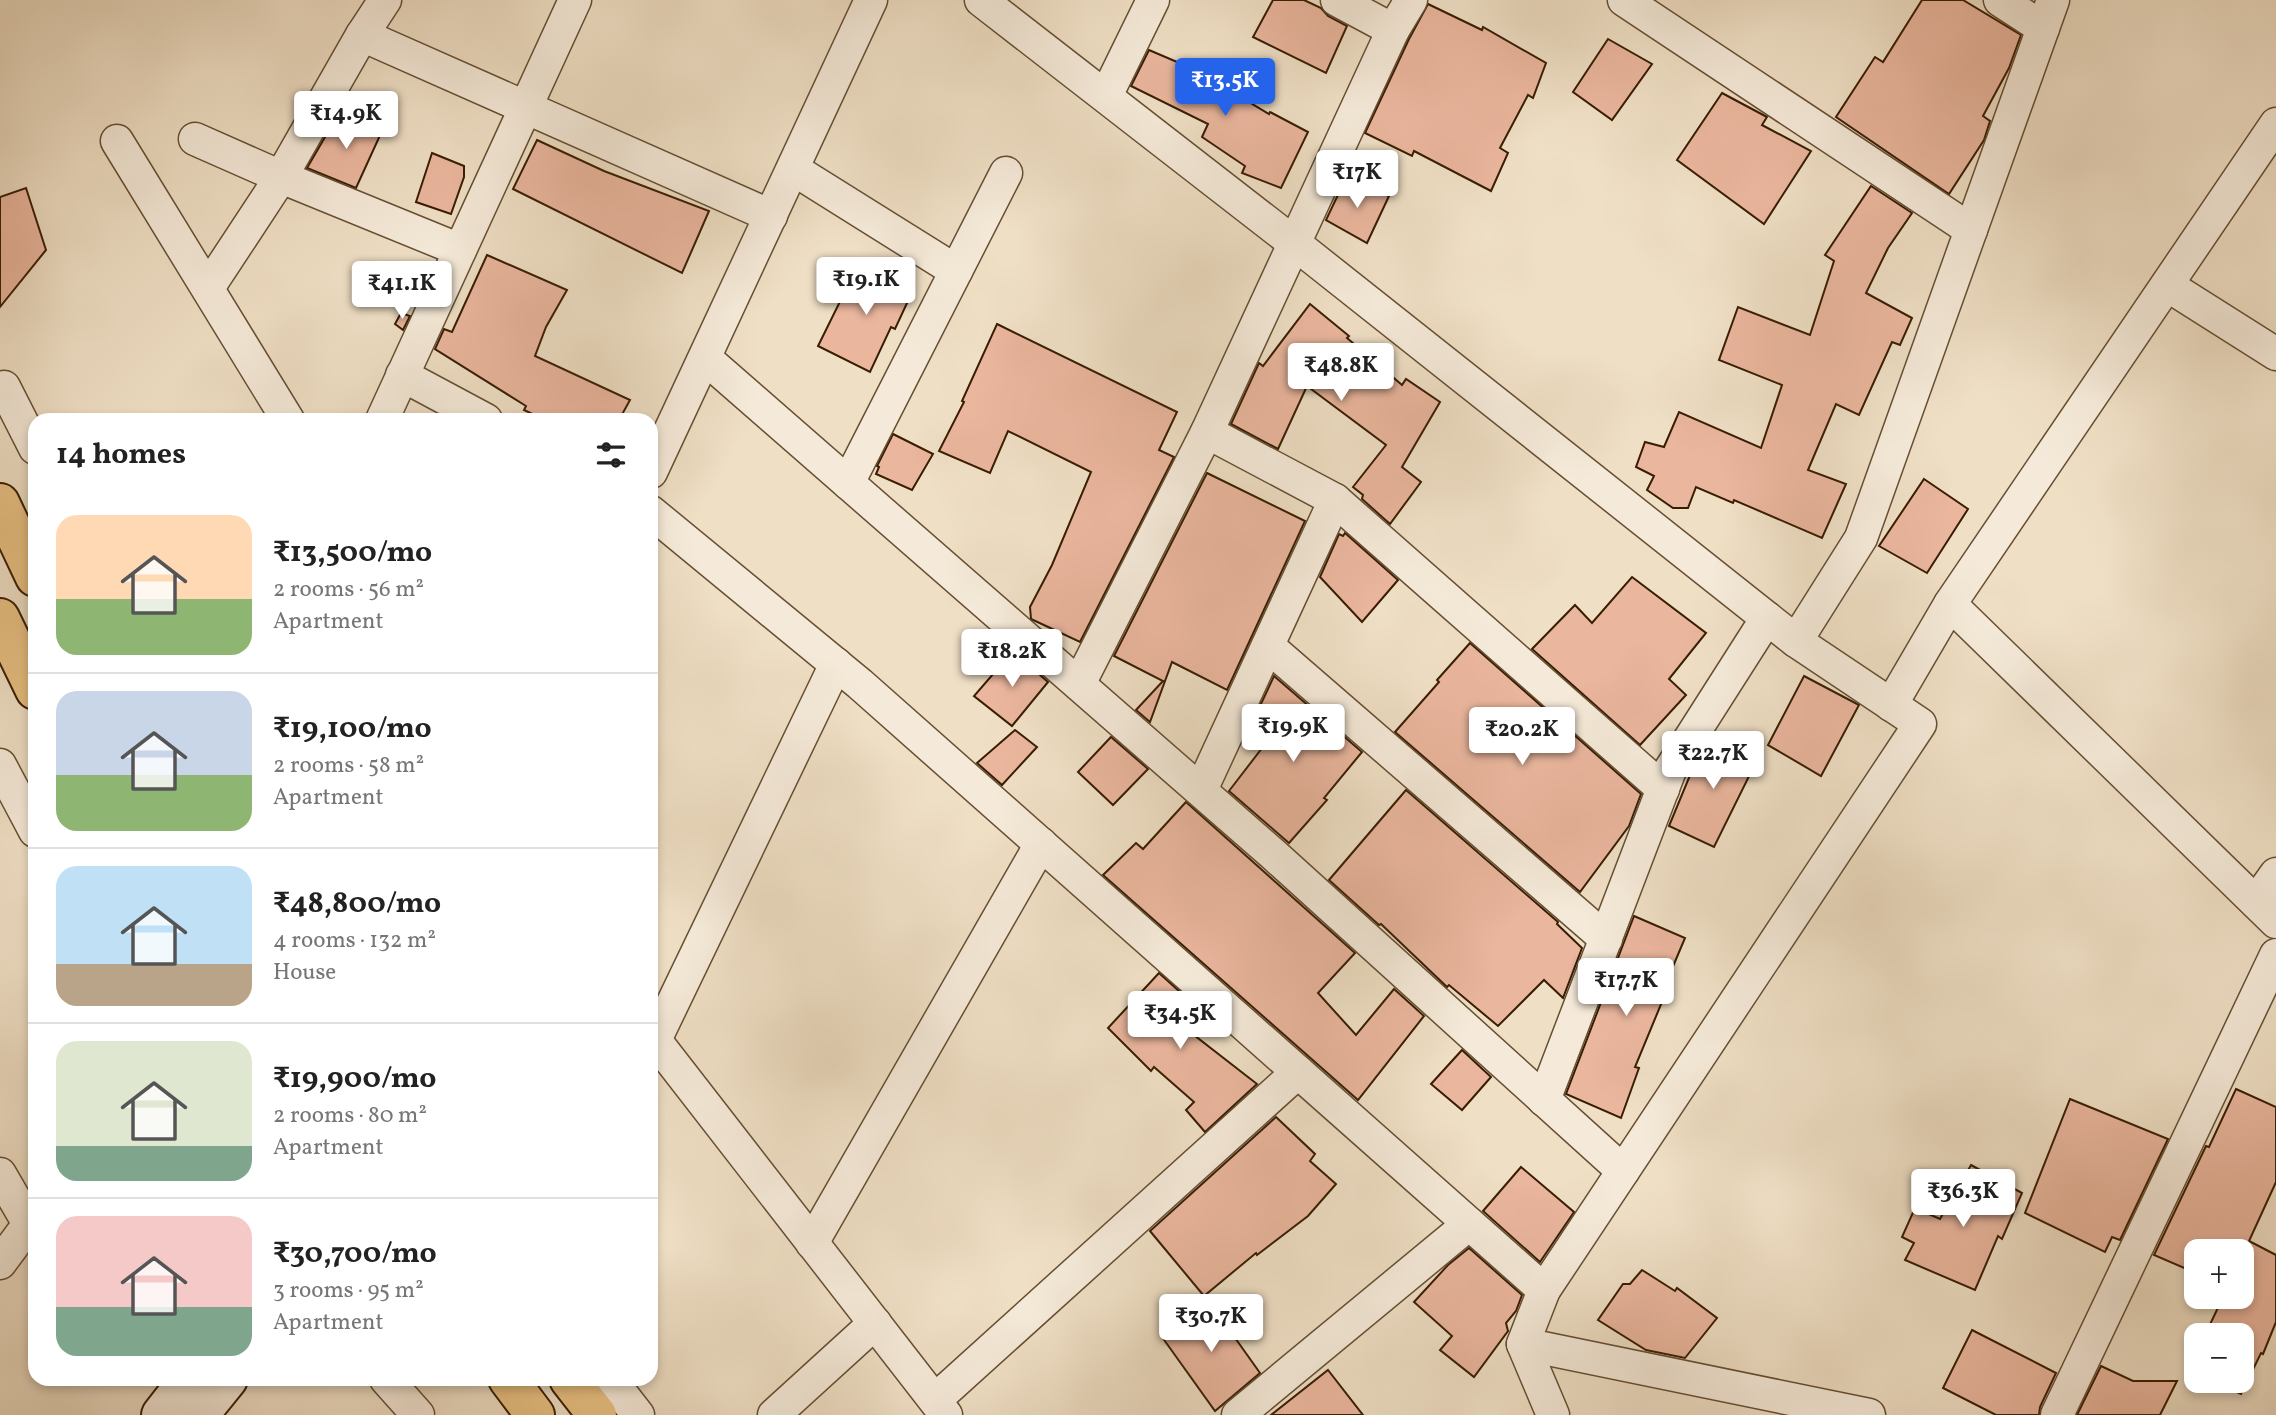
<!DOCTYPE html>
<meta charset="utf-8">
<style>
:root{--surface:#fff;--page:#f2f2f2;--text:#222;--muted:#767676;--line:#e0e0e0;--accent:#2563eb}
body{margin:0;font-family:Vollkorn,serif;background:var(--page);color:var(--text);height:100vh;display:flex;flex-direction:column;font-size:26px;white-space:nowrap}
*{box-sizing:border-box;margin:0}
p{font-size:23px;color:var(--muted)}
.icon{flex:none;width:38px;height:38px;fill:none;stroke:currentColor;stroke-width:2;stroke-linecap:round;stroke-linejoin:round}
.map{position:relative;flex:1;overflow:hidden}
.details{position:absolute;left:28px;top:413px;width:630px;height:973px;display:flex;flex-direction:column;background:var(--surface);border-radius:21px;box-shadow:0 4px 10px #0003}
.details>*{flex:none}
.controls{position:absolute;left:2184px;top:1239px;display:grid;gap:14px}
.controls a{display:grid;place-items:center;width:70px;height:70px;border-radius:14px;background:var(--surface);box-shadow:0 4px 10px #0003;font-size:35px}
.price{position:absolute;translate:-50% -60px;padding:0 16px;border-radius:7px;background:#fff;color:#222;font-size:23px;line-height:46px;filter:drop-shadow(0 2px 4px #0008)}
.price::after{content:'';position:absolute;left:50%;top:42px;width:21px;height:16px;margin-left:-10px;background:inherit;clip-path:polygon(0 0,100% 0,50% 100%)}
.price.selected{background:var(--accent);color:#fff}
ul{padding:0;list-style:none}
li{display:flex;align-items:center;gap:21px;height:175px;padding:0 28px}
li+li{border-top:2px solid var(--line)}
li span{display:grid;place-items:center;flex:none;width:196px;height:140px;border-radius:21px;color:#555}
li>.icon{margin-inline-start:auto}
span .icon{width:84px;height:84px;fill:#fffc;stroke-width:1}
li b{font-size:30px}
h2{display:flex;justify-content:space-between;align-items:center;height:84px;padding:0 28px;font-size:30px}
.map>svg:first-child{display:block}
</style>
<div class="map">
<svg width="2276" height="1415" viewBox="0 0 2276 1415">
<rect width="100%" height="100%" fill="#efdfc5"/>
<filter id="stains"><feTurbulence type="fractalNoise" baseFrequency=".00286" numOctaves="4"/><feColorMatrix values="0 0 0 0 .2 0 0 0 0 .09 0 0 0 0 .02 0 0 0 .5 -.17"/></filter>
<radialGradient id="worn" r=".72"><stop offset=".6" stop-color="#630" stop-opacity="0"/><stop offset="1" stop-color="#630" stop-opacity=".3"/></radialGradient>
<!-- building -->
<g fill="#eab69e" stroke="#381d02" stroke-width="2">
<path d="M1273,0H1304L1321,8L1328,16L1347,26L1326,73L1253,37Z"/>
<path d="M1922,0H1963L2021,35L2009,68L1983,116L1990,121L1984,140L1949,194L1836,117L1875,57L1883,62Z"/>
<path d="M1428,4L1482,30L1483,27L1546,63L1533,98L1528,95L1500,148L1508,153L1491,191L1414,151L1412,156L1365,133L1409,39Z"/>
<path d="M1608,39L1652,64L1612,120L1573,92Z"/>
<path d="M1149,50L1217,79L1216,82L1269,114L1270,112L1308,132L1281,188L1242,173L1245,166L1202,137L1208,124L1131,86Z"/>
<path d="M1722,93L1767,117L1762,125L1811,151L1764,224L1677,160Z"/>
<path d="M339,113L382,131L356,188L307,168Z"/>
<path d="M537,140L604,171L709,211L682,273L513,189Z"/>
<path d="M432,153L464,166V177L451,214L416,202Z"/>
<path d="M1345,180L1389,196L1367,243L1326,220Z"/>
<path d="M1871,186L1912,213L1888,248L1866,293L1912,318L1900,345L1892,342L1859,415L1836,404L1808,470L1846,484L1822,538L1734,500L1733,503L1696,487L1688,508H1673L1647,490L1654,476L1636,467L1645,442L1664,447L1679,412L1761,448L1782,385L1719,360L1738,307L1810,335L1834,261L1825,255Z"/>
<path d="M26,188L46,250L0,307V197Z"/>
<path d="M487,255L567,290L546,327L535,356L630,400L619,420H545L524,410L526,406L435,349L444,329L452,332Z"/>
<path d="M859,263L914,288L895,329L891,327L870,372L818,346Z"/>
<path d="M1310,304L1349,336L1347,338L1402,385L1406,379L1440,402L1402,467L1421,482L1390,524L1362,499L1363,495L1353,487L1386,445L1307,386L1278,449L1231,424L1259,363L1263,366Z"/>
<path d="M401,313L410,316L403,330L395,324Z"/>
<path d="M997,324L1177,412L1159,450L1174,457L1080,642L1031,619L1030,607L1052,565L1091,472L1008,431L990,473L939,451L964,402L962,401Z"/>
<path d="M893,434L933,454L912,490L876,474L879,467L877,466Z"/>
<path d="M1207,473L1305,521L1227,690L1172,662L1150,722L1136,710L1163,681L1114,656Z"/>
<path d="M1924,479L1968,509L1927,573L1879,546Z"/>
<path d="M1345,533L1398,580L1362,622L1320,577L1339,534L1343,536Z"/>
<path d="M1632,577L1706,633L1669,679L1686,695L1640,745L1532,649L1575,605L1592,623Z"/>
<path d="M1470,643L1641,794L1629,826L1580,892L1395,732L1439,682L1437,680Z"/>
<path d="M1013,651L1048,682L1012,726L974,696Z"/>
<path d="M1274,676L1362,752L1324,798L1327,800L1289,843L1229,791L1269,739L1259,731L1274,713L1260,706Z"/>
<path d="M1804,676L1859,705L1821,776L1768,745Z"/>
<path d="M1015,730L1037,747L1002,785L977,763Z"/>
<path d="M1714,735L1758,758L1714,847L1669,826L1693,768Z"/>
<path d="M1111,737L1148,769L1113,805L1078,772Z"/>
<path d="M1406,790L1558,922L1557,924L1582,948L1563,998L1544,980L1498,1026L1449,985L1447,987L1381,924L1379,925L1329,880Z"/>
<path d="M1186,802L1355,953L1318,993L1356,1035L1394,989L1424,1016L1358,1100L1103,875L1136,843L1143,849Z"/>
<path d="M1634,916L1685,938L1666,983L1669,985L1635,1067L1639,1068L1621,1118L1566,1094Z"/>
<path d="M1159,973L1200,1010L1185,1028L1257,1084L1205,1132L1186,1110L1194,1102L1154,1067L1151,1071L1108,1028Z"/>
<path d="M1462,1050L1491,1077L1462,1110L1431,1084Z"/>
<path d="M2236,1089L2276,1107V1182L2249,1241L2276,1255V1322L2263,1354L2261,1353L2241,1394L2212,1381H2242V1335H2205L2223,1297H2242V1251H2196V1273L2154,1255L2206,1146L2209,1147Z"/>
<path d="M2070,1099L2168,1139L2120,1240L2112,1237L2105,1252L2025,1213Z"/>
<path d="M1276,1117L1315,1154L1310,1161L1336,1184L1308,1216L1257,1255L1256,1253L1204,1296L1150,1231Z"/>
<path d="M1971,1165L2022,1193L2002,1239L1998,1236L1975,1290L1905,1260L1914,1243L1902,1237L1915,1208L1940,1219Z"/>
<path d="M1521,1167L1574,1212L1540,1262L1483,1211Z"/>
<path d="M1469,1248L1522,1295L1516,1311L1506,1323L1508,1331L1474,1377L1440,1350L1452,1336L1414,1302L1448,1265Z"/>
<path d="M1642,1270L1675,1291L1677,1288L1717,1318L1685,1358L1646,1350L1598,1320L1623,1284H1630Z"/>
<path d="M1206,1297L1260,1373L1215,1411L1162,1337Z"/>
<path d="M1972,1330L2056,1373L2040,1407L2039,1415H1996L1943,1388Z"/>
<path d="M2101,1366L2133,1381H2177L2160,1415H2077Z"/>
<path d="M1328,1370L1363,1415H1271Z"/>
</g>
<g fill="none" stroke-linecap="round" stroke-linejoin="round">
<defs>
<g id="street">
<path d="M981,0L1294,243L1796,641L1861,538L2053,0"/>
<path d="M1337,0L1393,30L1411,0"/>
<path d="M1624,0L1971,230"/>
<path d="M2000,0L2043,28"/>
<path d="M362,35L771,216"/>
<path d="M1106,96L1153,0"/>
<path d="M195,139L281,177L460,250"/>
<path d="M117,141L288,420"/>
<path d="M793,169L956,271"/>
<path d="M2167,285L2276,354"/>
<path d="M208,288L281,177L362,35L385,0"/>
<path d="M705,358L1273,854L1623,1171"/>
<path d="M402,375L486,420"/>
<path d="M4,387L35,448"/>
<path d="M382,420L575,0"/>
<path d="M1207,432L1335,500"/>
<path d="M651,472L871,0"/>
<path d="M848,483L1006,173"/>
<path d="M651,512L860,684L1544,1290"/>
<path d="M1950,604L2276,124"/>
<path d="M1796,641L1920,724L1544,1290L1523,1344L1869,1415"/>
<path d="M1268,646L1606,939"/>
<path d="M1079,684L1207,432L1393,30"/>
<path d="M1891,705L1950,604L2276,922"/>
<path d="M0,765L35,831"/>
<path d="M1201,790L1335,500L1663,789"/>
<path d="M2256,902L2276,874"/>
<path d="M651,1035L946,1415"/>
<path d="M655,1040L836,664"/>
<path d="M1544,1100L1670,770L1767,618"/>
<path d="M0,1174L29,1224L0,1263"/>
<path d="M812,1243L1041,844"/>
<path d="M1523,1344L1553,1415"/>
<path d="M386,1379L418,1415"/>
<path d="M610,1379L638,1415"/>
<path d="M935,1400L1298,1072"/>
<path d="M774,1415L875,1323"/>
<path d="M1238,1415L1469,1224"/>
<path d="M2057,1415L2276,955"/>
</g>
<g id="secondary">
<path d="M161,1415L189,1379"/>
<path d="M199,1415L228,1379"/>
</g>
<g id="highway">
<path d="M0,503L35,577"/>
<path d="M0,618L35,690"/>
<path d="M508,1379L535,1415"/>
<path d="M569,1379L597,1415"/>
</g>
</defs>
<!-- street casing -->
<use href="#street" stroke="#664e33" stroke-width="35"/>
<!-- secondary casing -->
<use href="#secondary" stroke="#381d02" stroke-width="42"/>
<!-- highway casing -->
<use href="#highway" stroke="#381d02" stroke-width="42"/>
<!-- street -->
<use href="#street" stroke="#f5ead9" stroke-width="32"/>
<!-- secondary -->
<use href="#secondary" stroke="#f5ead9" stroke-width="38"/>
<!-- highway -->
<use href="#highway" stroke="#e8c082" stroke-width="38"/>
</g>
<rect width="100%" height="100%" filter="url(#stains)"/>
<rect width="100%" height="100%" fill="url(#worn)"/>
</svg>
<div class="controls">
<a>+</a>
<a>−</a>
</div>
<b class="price selected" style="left:1225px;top:118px">₹13.5K</b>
<b class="price" style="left:346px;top:151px">₹14.9K</b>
<b class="price" style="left:1357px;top:210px">₹17K</b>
<b class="price" style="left:866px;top:317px">₹19.1K</b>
<b class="price" style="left:402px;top:321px">₹41.1K</b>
<b class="price" style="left:1341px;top:403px">₹48.8K</b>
<b class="price" style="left:1012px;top:689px">₹18.2K</b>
<b class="price" style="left:1293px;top:764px">₹19.9K</b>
<b class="price" style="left:1522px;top:767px">₹20.2K</b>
<b class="price" style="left:1713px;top:791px">₹22.7K</b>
<b class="price" style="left:1626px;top:1018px">₹17.7K</b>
<b class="price" style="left:1180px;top:1051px">₹34.5K</b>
<b class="price" style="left:1963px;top:1229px">₹36.3K</b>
<b class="price" style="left:1211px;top:1354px">₹30.7K</b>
<section class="details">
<h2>14 homes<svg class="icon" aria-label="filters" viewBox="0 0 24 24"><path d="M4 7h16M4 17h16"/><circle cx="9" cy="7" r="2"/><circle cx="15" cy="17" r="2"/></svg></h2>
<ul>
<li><span style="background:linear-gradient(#ffd9b3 60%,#8fb573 0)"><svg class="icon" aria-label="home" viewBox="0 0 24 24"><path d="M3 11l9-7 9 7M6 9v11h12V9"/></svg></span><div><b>₹13,500/mo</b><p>2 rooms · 56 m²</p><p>Apartment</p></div></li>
<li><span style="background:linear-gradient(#c9d6e8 60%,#8fb573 0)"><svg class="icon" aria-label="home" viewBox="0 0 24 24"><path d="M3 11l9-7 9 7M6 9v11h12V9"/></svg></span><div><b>₹19,100/mo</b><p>2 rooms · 58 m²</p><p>Apartment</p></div></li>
<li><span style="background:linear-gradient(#bfe0f5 70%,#b9a48a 0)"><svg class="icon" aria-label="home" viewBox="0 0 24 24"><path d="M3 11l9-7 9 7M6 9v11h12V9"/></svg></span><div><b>₹48,800/mo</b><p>4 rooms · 132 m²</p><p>House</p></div></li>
<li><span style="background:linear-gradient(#dfe7d0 75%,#7fa58c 0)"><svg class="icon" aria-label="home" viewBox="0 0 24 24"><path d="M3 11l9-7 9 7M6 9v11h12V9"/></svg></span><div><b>₹19,900/mo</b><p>2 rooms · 80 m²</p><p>Apartment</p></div></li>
<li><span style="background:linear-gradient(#f6c9c9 65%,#7fa58c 0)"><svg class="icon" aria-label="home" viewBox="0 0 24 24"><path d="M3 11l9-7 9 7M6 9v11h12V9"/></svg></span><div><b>₹30,700/mo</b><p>3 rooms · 95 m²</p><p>Apartment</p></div></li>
</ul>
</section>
</div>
